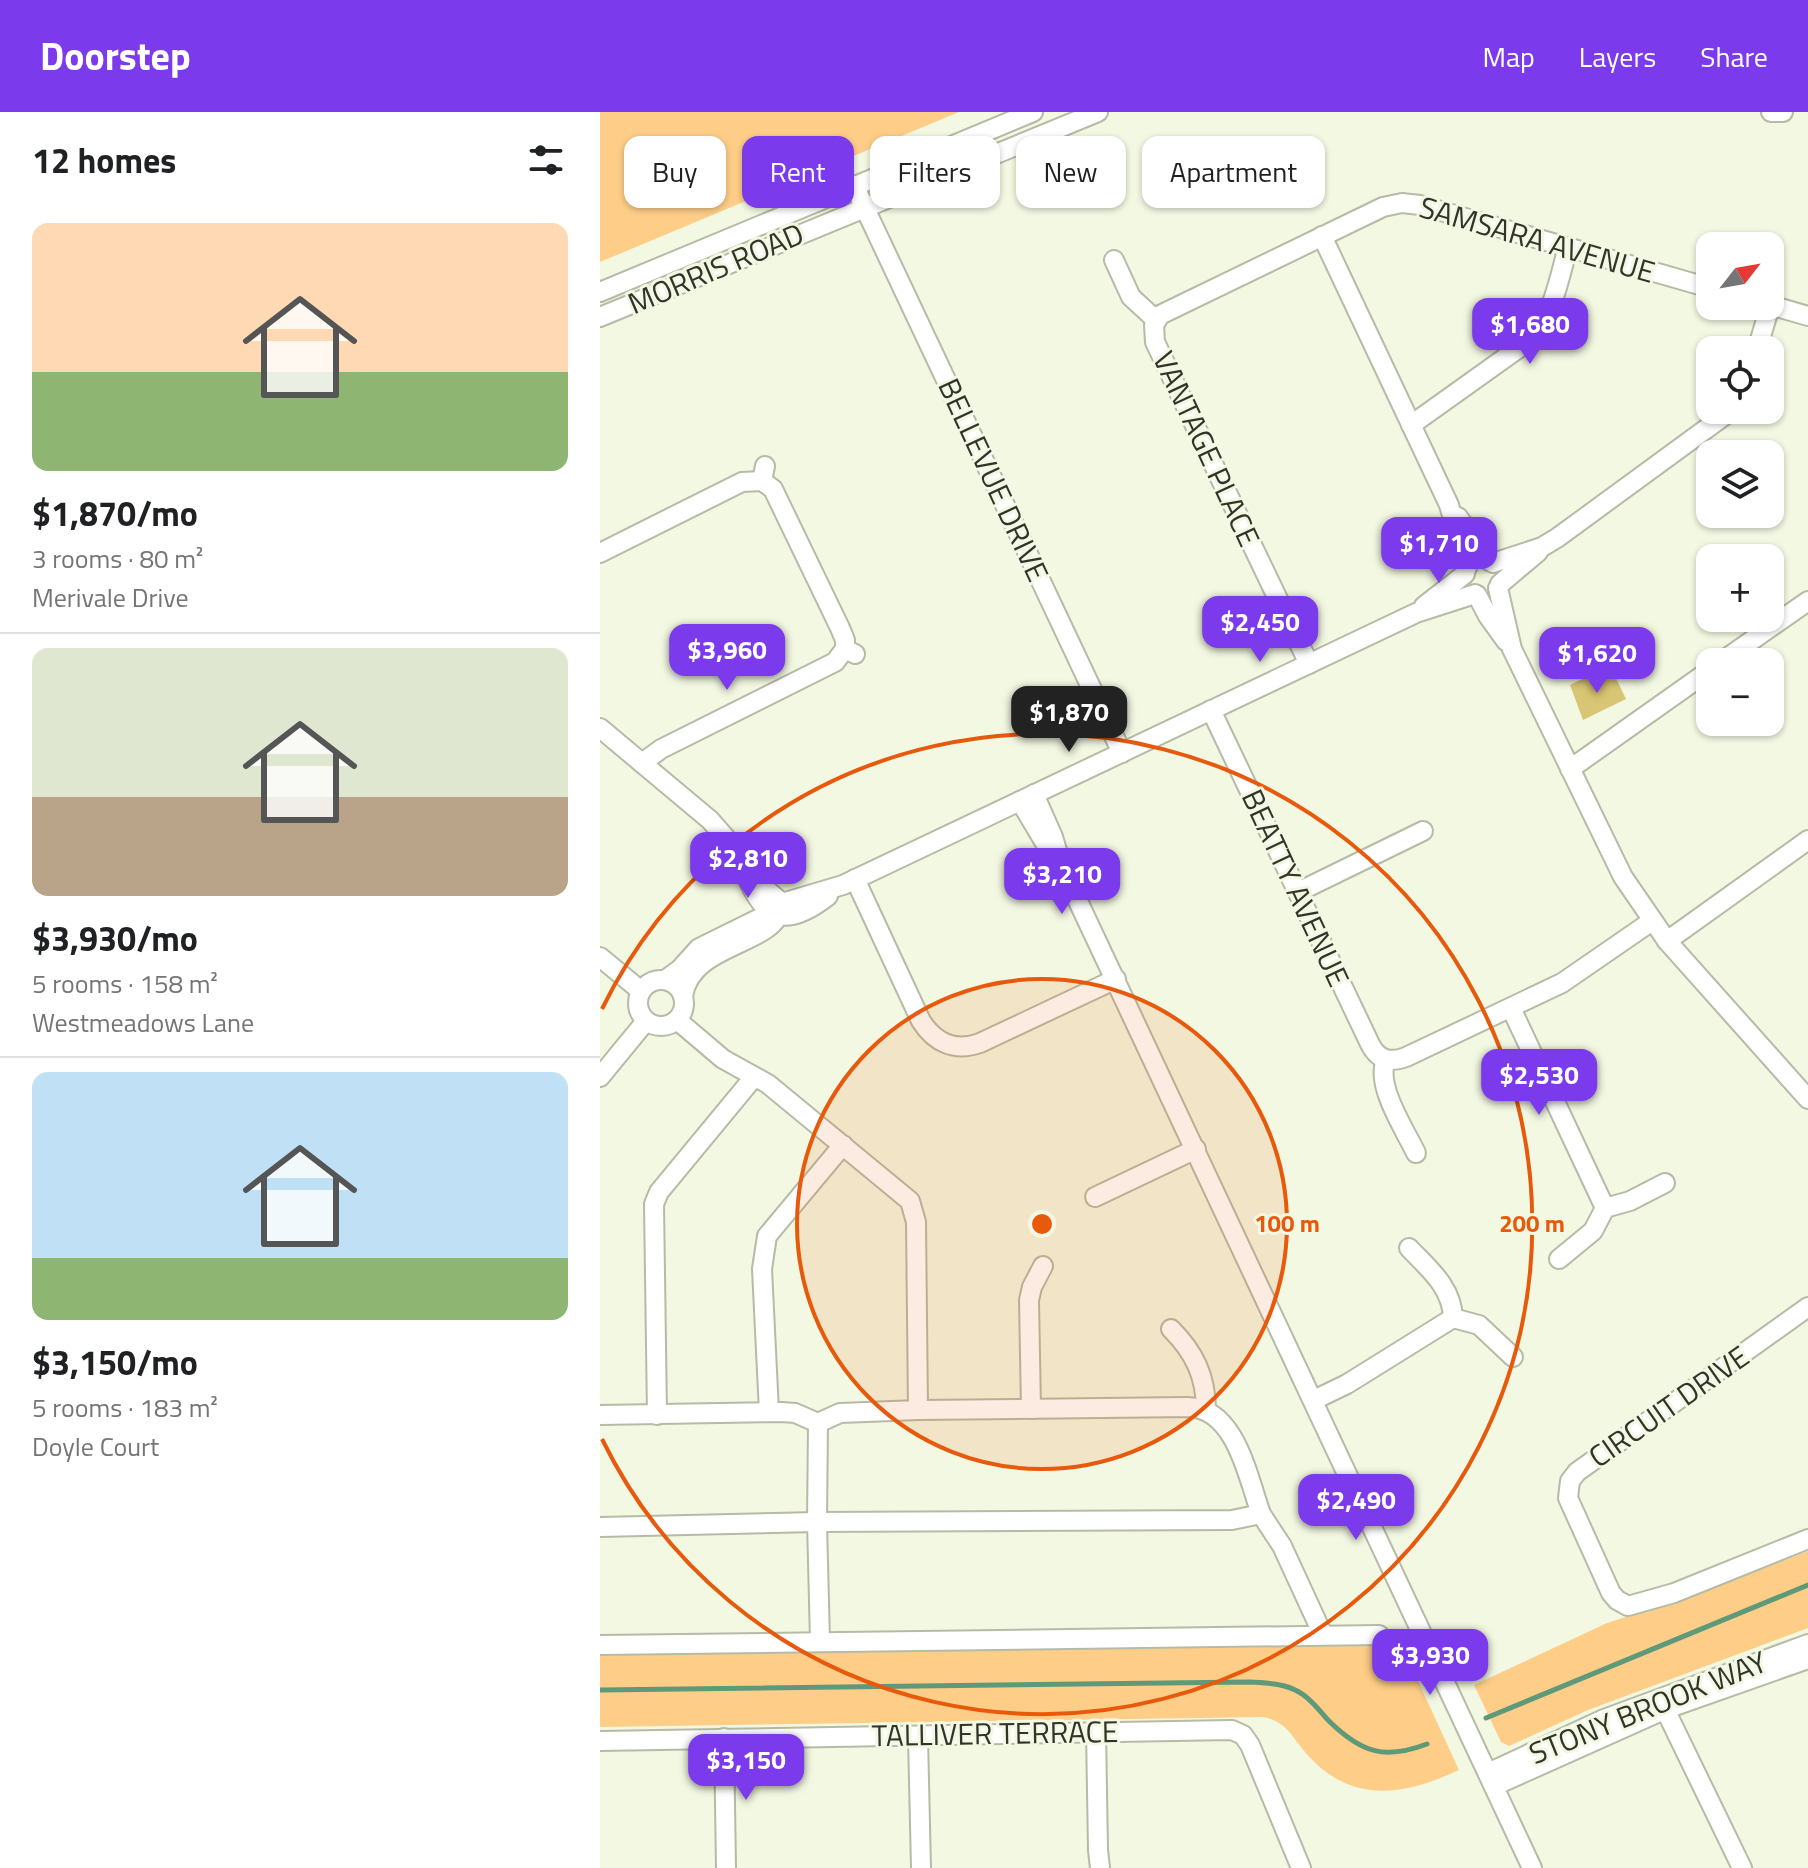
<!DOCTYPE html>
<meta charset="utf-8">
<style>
:root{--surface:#fff;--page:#f2f2f2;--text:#202124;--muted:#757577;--line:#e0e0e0;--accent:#7c3aed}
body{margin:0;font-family:"Titillium Web",sans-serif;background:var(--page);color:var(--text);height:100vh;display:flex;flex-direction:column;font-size:30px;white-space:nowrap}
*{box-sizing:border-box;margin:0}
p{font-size:26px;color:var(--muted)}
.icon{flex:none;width:44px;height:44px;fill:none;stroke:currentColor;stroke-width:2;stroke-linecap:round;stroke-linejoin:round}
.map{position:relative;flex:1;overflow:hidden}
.sheet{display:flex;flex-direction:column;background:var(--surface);width:600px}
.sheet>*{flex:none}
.hud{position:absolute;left:24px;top:24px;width:760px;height:72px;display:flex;gap:16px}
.needle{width:52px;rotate:59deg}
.buttons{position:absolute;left:1096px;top:120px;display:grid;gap:16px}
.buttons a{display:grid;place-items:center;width:88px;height:88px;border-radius:16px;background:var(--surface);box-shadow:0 2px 6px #0004;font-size:40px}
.price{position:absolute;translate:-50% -68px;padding:0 18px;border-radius:16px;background:var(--accent);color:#fff;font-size:26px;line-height:52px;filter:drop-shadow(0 2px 4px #0008)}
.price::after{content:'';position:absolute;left:50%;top:48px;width:24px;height:18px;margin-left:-12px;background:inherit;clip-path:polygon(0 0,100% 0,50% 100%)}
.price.current{background:#222;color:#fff}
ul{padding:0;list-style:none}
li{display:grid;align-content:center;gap:16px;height:424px;padding:0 32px}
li+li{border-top:2px solid var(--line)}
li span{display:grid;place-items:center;height:248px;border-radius:16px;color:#555}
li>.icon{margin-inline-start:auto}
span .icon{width:144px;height:144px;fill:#fffc;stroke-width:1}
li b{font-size:34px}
h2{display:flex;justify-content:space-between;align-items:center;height:96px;padding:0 32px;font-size:34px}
.tag{padding:0 28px;border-radius:16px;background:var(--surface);box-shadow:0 2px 6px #0004;font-size:28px;line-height:72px}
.tag.current{background:var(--accent);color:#fff}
header{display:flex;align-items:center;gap:48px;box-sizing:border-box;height:112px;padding:0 40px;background:var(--accent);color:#fff}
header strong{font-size:38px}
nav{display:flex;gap:44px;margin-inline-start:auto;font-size:28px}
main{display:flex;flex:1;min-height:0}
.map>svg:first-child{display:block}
</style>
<header>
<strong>Doorstep</strong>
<nav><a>Map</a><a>Layers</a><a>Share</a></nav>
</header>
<main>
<section class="sheet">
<h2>12 homes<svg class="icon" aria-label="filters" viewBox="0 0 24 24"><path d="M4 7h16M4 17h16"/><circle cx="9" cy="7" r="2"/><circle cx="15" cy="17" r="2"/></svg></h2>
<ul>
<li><span style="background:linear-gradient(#ffd9b3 60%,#8fb573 0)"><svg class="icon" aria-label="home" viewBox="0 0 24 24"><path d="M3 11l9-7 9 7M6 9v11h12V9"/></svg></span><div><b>$1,870/mo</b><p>3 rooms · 80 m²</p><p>Merivale Drive</p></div></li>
<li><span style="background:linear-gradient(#dfe7d0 60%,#b9a48a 0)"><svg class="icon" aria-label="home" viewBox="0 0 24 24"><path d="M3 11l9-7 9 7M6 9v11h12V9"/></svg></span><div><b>$3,930/mo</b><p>5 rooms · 158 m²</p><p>Westmeadows Lane</p></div></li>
<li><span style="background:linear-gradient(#bfe0f5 75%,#8fb573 0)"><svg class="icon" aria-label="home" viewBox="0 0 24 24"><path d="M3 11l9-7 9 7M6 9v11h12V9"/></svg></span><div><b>$3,150/mo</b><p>5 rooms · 183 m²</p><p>Doyle Court</p></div></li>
</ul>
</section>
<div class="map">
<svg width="1208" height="1756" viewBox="0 0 1208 1756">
<rect width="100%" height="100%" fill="#f3f8e2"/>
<!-- green -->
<g fill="#fece88">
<path d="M0,0H359L0,150Z"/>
<path d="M1208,1439V1516L988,1598L909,1634L901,1630L874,1573L1007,1511L1106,1479Z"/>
<path d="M800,1530L859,1658C804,1684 750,1693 705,1640C692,1625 686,1609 663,1605L0,1615V1541Z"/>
</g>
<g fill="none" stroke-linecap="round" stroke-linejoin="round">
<!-- stream -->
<g stroke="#5e9a79" stroke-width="5">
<path d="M0,1578L649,1570C666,1571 684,1571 699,1580C712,1587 720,1600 730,1610C762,1641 785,1648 827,1632"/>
<path d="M886,1606L1208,1473"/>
</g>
</g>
<!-- building -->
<path fill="#d9c674" d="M1013,560L1026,587L983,608L970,573L990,563L994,570Z"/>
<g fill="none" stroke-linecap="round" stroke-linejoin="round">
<defs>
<g id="minor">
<path d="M1171,0H1183"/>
<path d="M254,73L522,641"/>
<path d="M722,124L849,393L867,456"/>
<path d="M514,148L531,185L556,208"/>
<path d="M0,180L433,0"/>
<path d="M1170,193L1208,204"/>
<path d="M0,205L498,0"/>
<path d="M1157,238L1170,194"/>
<path d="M811,313L930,228C953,204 959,167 968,135"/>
<path d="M165,354L162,369L173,377L240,516L245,528V537L255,542"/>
<path d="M858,405L889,449"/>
<path d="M0,441L142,370L162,369"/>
<path d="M893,451L942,435L957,426L1132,298"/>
<path d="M900,472L938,440"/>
<path d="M898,476L912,537L1023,765L1067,829L1208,987"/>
<path d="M877,483L888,504L906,529"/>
<path d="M824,494L865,462"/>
<path d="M1121,550L1208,489"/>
<path d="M709,552L555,230L554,213L560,203L783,95L802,91L820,93L1110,176"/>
<path d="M611,598L770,932C778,948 790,951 806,945L962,871L1052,809"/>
<path d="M0,616L110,708L153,757L166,777L182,791"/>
<path d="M42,651L61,637L235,550L245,537"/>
<path d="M970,657L1110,558"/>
<path d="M434,682L453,725L462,755L932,1756"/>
<path d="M420,689L445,731"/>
<path d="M146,762C164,810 187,816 228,784"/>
<path d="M255,767L321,909C335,931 355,940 380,931L516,867"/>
<path d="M698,780L823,719"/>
<path d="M1067,829L1208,728"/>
<path d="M0,845L41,879"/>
<circle cx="61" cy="891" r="23"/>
<path d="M65,868L80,857L99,836L170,801L182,791L243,773L816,501L875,482"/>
<path d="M83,884C92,829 177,835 182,793"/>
<path d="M911,896L1005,1096"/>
<path d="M786,948C775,973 804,1016 816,1041"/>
<path d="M0,965L46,909"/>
<path d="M495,1085L596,1037"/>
<path d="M809,1136C829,1157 852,1175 853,1206L879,1213L913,1245"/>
<path d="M959,1147L993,1119L1005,1096L1030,1089L1065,1071"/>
<path d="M1208,1195L977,1360L970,1369L968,1386L1011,1481L1017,1488L1028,1494L1074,1481L1208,1427"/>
<path d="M571,1217C594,1240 606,1264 606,1298"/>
<path d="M714,1288L747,1272L853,1206"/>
<path d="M431,1297L429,1188L432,1175L443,1154"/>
<path d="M169,1300L162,1157L167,1124L243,1033"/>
<path d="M0,1303L182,1300L195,1301L218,1311L240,1301L318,1298L316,1110L310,1089L168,972L123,947L77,908"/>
<path d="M57,1303L54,1092L59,1080L154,965"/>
<path d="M218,1311L217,1410L220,1529"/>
<path d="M661,1402L682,1434L723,1523"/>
<path d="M0,1415L217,1410L632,1408L661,1402C648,1366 636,1296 588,1295L318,1298"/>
<path d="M0,1533L779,1523"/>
<path d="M1061,1589L1142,1756"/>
<path d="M496,1619L498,1738L500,1756"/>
<path d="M318,1625L321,1756"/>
<path d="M124,1626L126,1756"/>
<path d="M0,1629L632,1618L643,1623L650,1633L701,1756"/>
<path d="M888,1661L1004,1607L1208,1532"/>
<path d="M894,1674L1066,1597L1208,1547"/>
</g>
</defs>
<!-- minor casing -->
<use href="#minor" stroke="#b6bba6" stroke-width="22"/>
<!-- minor -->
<use href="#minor" stroke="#fff" stroke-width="18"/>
</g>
<!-- distance rings -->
<circle cx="442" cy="1112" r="245" fill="#e8590c" fill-opacity=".12"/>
<g fill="none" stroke="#e8590c" stroke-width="4">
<circle cx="442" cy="1112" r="245"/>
<path d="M2 897A490 490 0 1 1 2 1327"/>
</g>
<g text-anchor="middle" stroke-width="6" stroke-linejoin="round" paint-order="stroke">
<!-- street labels -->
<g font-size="30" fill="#32342c" stroke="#f3f8e2">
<text transform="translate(937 128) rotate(16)" y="10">SAMSARA AVENUE</text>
<text transform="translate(116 157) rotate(-23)" y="10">MORRIS ROAD</text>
<text transform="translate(606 337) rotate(65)" y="10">VANTAGE PLACE</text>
<text transform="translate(393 368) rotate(65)" y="10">BELLEVUE DRIVE</text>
<text transform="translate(695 776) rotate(65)" y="10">BEATTY AVENUE</text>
<text transform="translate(1069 1295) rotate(-35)" y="10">CIRCUIT DRIVE</text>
<text transform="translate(1048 1596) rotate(-22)" y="10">STONY BROOK WAY</text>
<text transform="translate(395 1622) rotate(-1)" y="10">TALLIVER TERRACE</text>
</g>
</g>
<circle cx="442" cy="1112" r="12" fill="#e8590c" stroke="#f3f8e2" stroke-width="4"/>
<g font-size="24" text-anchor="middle" font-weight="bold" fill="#e8590c" stroke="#f3f8e2" stroke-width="6" stroke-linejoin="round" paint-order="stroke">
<text x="687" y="1120">100 m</text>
<text x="932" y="1120">200 m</text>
</g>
</svg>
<div class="buttons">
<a><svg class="needle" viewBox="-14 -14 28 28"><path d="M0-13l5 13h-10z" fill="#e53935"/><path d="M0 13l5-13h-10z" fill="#757577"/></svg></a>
<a><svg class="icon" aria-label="locate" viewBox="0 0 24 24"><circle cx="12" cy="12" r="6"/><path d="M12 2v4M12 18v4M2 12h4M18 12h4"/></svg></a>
<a><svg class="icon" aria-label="layers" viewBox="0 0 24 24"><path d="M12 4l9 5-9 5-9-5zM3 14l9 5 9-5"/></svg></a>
<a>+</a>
<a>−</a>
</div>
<b class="price" style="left:930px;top:254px">$1,680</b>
<b class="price" style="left:839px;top:473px">$1,710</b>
<b class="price" style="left:660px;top:552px">$2,450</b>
<b class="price" style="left:127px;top:580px">$3,960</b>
<b class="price" style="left:997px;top:583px">$1,620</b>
<b class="price current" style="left:469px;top:642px">$1,870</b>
<b class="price" style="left:148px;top:788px">$2,810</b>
<b class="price" style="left:462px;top:804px">$3,210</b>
<b class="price" style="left:939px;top:1005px">$2,530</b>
<b class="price" style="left:756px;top:1430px">$2,490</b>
<b class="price" style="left:830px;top:1585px">$3,930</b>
<b class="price" style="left:146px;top:1690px">$3,150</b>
<div class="hud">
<a class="tag">Buy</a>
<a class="tag current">Rent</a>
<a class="tag">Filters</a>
<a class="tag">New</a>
<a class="tag">Apartment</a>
</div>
</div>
</main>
